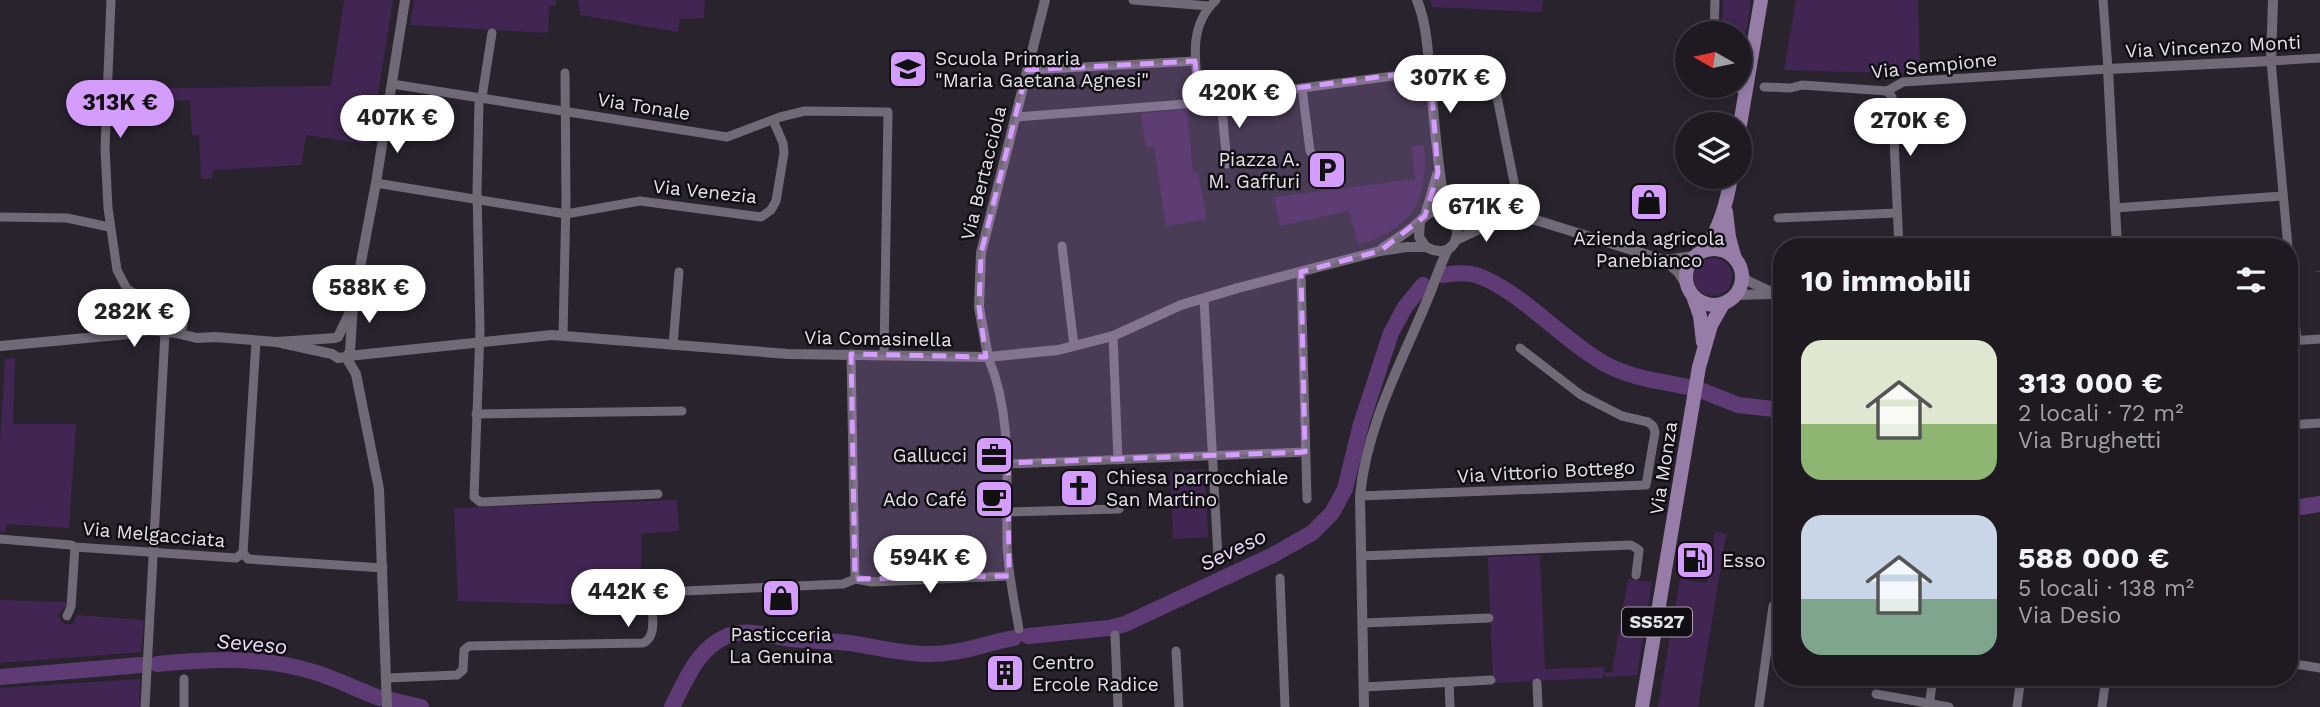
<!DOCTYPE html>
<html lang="it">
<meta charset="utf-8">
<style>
:root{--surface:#1f1a22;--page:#2c272f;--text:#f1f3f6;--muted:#a1a1a5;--line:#3c3840;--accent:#d49cfc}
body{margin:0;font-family:"Work Sans",sans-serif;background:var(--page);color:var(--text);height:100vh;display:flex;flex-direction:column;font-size:26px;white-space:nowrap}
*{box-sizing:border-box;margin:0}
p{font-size:23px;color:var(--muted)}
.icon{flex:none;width:38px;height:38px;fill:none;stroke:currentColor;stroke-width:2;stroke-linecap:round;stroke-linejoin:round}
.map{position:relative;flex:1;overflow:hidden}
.drawer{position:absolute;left:1773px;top:238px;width:525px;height:448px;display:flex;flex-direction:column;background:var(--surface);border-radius:28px;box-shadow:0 4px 10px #0003,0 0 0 2px var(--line)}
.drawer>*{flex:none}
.needle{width:46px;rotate:279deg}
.controls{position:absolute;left:1675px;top:21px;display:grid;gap:14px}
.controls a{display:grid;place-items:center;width:77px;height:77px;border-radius:50%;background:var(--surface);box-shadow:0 4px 10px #0003,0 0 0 2px var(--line);font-size:35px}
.price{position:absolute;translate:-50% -60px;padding:0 16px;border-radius:24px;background:#fff;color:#222;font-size:23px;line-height:46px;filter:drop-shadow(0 2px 4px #0008)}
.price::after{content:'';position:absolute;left:50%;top:42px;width:21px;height:16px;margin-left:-10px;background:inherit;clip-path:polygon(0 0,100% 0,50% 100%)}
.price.on{background:var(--accent);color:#111}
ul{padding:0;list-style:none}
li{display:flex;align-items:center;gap:21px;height:175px;padding:0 28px}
li span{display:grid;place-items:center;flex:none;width:196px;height:140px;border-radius:21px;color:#555}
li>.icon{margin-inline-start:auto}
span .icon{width:84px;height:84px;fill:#fffc;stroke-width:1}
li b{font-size:30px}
h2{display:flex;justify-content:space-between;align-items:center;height:84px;padding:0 28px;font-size:30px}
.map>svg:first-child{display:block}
</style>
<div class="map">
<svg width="2320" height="707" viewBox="0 0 2320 707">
<rect width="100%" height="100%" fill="#29232e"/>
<!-- green -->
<g fill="#412653">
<path d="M344,0H393L370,145L306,135L301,165L213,170L212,178L201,179L199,135H192L190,100L114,103L115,89L331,86Z"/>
<path d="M414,0H556V6L549,5L548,33L410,25Z"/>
<path d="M578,0H705L704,18L680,19L678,32L580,15Z"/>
<path d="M1430,0H1543L1542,12L1432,7Z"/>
<path d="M1723,0H1751L1740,76V33H1722Z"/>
<path d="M1796,0H1918L1920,74L1784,70Z"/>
<path d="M1187,109L1193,173H1198L1207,219L1166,226L1154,147H1146L1141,114Z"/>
<path d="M1424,145C1429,200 1412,229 1358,245L1349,211L1280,226L1274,197L1415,179L1412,146Z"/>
<circle cx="1713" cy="277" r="19"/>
<path d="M15,358L13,424H76L69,528L7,524L5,532H0V443L5,359Z"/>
<path d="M1205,469L1208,537L1173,539L1170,471Z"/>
<path d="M677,500L679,531L641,534V612L601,614L600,605L458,601L454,508Z"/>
<path d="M1715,532L1726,534L1698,707H1658L1680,579L1707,583Z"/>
<path d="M1540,555L1545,669L1605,667L1603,678L1493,683L1488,557Z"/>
<path d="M1628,579L1652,582L1637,675L1605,677V673L1612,672Z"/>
<path d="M0,600L67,602V606L61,610L58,616L65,625L74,623L77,615L144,620L141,652L0,663Z"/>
<path d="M140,679L139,707H0V688Z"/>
</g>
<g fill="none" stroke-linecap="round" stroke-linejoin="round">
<!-- river -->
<g stroke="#5e3b75" stroke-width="16">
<path d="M1443,275C1454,273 1465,272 1476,275C1520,290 1562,340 1605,364C1631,378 1659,381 1688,387"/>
<path d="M1703,391L1738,405L1782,410"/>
<path d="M2289,509L2320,504"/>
<path d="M1028,636L1109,628L1125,624L1271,556L1312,533L1332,513L1345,489L1361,424L1391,333L1405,307L1423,285"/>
<path d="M157,664C209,659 264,656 314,672C337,679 358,690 380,698"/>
<path d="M0,677L141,665"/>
<path d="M391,700L421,707"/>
<path d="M672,707C686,680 697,649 727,636C748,628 769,636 791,639C810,641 830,641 850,643C875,647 899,653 924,654C960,655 981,644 1014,638"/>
</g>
<!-- minor-tunnel -->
<path stroke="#45404a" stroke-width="9" stroke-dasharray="9 4.5" stroke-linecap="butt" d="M2320,271V272"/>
<!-- minor -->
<g stroke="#716977" stroke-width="9">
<path d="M111,0L105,148L108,208L117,270L141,316"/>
<path d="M1133,0L1209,6"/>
<path d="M492,33L482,97L479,102L477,191L480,330L474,497L480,502L658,494"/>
<path d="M1714,33L1715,0"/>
<path d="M1027,70L1195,61"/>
<path d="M392,84L727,137L780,117L805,111L888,112L884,355"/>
<path d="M1716,86L1722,89L1746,88"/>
<path d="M1764,87L1791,88L1802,85L1887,91L1903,82L2108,69L2103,0"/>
<path d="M1302,88L1310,151L1318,161"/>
<path d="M1887,91L1892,97L1899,247"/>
<path d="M1199,96L1210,100L1485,64L1491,67L1521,217"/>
<path d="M1199,96C1195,61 1188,26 1216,0"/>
<path d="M1221,99L1227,164"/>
<path d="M1015,117L1185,104L1194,102L1199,96"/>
<path d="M376,183L566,214L640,201L761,217L771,210L776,201L784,153L783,143L773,120"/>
<path d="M2115,208L2282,196"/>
<path d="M0,217L67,218L109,227"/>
<path d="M1778,218L1897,213"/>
<path d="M1062,246L1074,346"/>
<path d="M2288,247L2271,61L2320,58"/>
<path d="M2289,260L2297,340"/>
<path d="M1301,272L1307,499"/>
<path d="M129,290L153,307"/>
<path d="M1204,299L1218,558"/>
<path d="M563,335L566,201L565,73"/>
<path d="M1113,336L1118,460"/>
<path d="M2289,341L2320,339"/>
<path d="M673,345L679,272"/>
<path d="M851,354L855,579"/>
<path d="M988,357C1013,416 1006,481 1007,544C1008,573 1014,601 1019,629"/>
<path d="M476,414L682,411"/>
<path d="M2289,425L2320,423"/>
<path d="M1008,464L1305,452"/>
<path d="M1360,496L1646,485L1655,432L1653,426L1648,422L1622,416L1581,395L1520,348"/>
<path d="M1007,512L1119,509"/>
<path d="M0,539L71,545L75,547L236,558L243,553"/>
<path d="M243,553L256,341"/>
<path d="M243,553L248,559L383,568"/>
<path d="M1361,556L1631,545L1639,550L1636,575"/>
<path d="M1280,578L1285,707"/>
<path d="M67,616L71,607L75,547"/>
<path d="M1363,623L1489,618"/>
<path d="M1115,635L1118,707"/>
<path d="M1176,651L1179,707"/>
<path d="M2289,663L2320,668"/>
<path d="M387,678L457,675L463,670L464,650L469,646L643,643C659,636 650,611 653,596L662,592L843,584L855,579L872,582L1009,576"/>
<path d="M1449,682L1450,707"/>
<path d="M1537,683L1538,707"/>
<path d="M1364,687L1491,680"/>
<path d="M1876,694L1949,707"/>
<path d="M145,707L165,333"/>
<path d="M184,707V679"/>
<path d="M1759,707L1773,606L1782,595"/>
<path d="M1929,707L1933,677"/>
<path d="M2017,707L2021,677"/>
<path d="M2102,707L2106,677"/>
</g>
<!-- tertiary -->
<g stroke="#716977" stroke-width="10">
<path d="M1417,0C1428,27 1428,58 1431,87C1435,129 1438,171 1446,212"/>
<path d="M1425,216L1437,175"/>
<path d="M1452,216L1502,219L1521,217L1539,221L1664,260L1678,272L1686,284"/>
<path d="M1456,240L1499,220"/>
<path d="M2117,247L2108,69L2271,61L2273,0"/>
<path d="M1383,248C1395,240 1408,232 1419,222C1423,218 1426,214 1432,212C1467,200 1466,268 1426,247L1419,237L1420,221"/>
<path d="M1664,260L1694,256"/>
<path d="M1742,275L1748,281L1782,297"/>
<path d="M1736,295L1771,294"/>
<path d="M149,308L173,309L183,318L182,327L176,333L148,330L140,321L141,316Z"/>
<path d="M176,333L197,338L215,337L277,342L335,338"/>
<path d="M338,337L351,310"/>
<path d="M277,342L332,354L338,358L346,357L350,352L353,304L376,183L405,0"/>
<path d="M0,346L129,334L148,330"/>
<path d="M348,356L552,335L788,354L988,357L1037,352L1058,350L1113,336L1181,305L1238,288L1380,251L1407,247H1426"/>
<path d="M346,357L356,374L379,489L387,707"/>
<path d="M988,357L979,307L981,253L1045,0"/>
<path d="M1364,707L1360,496C1366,428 1400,365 1426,303C1434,285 1439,267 1448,249"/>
</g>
<!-- primary -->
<g stroke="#957da7" stroke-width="14">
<path d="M1740,125L1761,0"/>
<path d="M1726,212L1729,237L1735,259"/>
<circle cx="1714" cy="277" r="28"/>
<path d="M1706,249C1720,226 1727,203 1731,177"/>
<path d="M1693,296L1700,316L1703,342"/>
<path d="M1642,707L1699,367L1711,325L1723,304"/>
</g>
</g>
<!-- marked area -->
<path fill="#d49cfc" fill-opacity="0.2" stroke="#d49cfc" stroke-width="5" stroke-dasharray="14 9" stroke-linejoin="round" d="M1195,61L1200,101L1430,70L1438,173L1425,216L1380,251L1301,272L1305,452L1008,463L1009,576L855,579L851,354L986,357L979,307L981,253L1027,70Z"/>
<!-- icons -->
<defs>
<symbol id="school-square" viewBox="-11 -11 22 22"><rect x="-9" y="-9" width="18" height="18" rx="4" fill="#d49cfc" stroke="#100e13"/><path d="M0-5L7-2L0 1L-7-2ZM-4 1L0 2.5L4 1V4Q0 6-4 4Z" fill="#111"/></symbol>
<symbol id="parking-square" viewBox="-11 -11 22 22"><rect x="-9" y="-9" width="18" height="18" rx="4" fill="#d49cfc" stroke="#100e13"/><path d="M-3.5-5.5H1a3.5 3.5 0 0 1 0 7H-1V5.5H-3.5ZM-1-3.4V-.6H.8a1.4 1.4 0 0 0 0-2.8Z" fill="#111"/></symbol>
<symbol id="shop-square" viewBox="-11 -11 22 22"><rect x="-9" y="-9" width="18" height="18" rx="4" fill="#d49cfc" stroke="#100e13"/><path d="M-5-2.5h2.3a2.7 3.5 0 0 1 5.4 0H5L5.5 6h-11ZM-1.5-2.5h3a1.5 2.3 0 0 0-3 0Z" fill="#111"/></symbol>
<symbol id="office-square" viewBox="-11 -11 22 22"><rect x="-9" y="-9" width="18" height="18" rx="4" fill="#d49cfc" stroke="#100e13"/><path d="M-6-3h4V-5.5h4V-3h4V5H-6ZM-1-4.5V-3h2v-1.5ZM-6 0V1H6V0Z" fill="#111"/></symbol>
<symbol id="church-square" viewBox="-11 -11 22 22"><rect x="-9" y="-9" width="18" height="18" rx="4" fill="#d49cfc" stroke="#100e13"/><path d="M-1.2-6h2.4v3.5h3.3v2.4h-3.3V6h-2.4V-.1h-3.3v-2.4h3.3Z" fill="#111"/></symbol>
<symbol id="cafe-square" viewBox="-11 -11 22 22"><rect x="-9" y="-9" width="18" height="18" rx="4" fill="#d49cfc" stroke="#100e13"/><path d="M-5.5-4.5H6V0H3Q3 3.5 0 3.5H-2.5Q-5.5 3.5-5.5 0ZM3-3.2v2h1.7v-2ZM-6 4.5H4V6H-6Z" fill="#111"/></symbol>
<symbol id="fuel-square" viewBox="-11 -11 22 22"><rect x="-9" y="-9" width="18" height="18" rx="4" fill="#d49cfc" stroke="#100e13"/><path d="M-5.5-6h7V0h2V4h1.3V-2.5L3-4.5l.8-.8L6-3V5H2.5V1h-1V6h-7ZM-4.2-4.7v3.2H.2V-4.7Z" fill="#111"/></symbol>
<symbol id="building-square" viewBox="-11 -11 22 22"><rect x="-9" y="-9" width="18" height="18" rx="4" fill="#d49cfc" stroke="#100e13"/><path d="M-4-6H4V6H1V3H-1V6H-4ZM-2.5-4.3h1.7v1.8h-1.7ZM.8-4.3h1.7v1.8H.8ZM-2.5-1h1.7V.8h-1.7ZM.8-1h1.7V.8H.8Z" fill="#111"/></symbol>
</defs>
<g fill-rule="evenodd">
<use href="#school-square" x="886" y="47" width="44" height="44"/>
<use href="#parking-square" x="1305" y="148" width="44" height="44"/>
<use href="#shop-square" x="1627" y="180" width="44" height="44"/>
<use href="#office-square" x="972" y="433" width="44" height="44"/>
<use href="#church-square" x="1057" y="466" width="44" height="44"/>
<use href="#cafe-square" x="972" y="477" width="44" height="44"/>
<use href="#fuel-square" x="1673" y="538" width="44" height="44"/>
<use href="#shop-square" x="759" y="576" width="44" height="44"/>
<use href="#building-square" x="983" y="651" width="44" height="44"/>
</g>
<g text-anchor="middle" stroke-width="5" stroke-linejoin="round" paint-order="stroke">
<!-- shield labels -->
<rect fill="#100e13" stroke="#a6a2a9" stroke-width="2" x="1622" y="607.5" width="70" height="29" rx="5"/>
<g font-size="18" font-weight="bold" fill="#e6e1e9">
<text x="1657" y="628">SS527</text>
</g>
<!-- street labels -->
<g font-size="19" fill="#e6e1e9" stroke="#100e13">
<text transform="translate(2213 46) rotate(-3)" y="7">Via Vincenzo Monti</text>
<text transform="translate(1934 65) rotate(-6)" y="7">Via Sempione</text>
<text transform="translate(644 106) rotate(9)" y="7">Via Tonale</text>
<text transform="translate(983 173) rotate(-76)" y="7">Via Bertacciola</text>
<text transform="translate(705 191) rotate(6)" y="7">Via Venezia</text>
<text transform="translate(878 338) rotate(1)" y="7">Via Comasinella</text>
<text transform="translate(1663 468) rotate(-81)" y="7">Via Monza</text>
<text transform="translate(1546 471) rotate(-3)" y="7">Via Vittorio Bottego</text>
<text transform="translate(154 534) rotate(5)" y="7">Via Melgacciata</text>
</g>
<!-- poi labels -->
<g font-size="19" fill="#e6e1e9" stroke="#100e13" text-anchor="start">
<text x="935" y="65">Scuola Primaria<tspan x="935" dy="22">"Maria Gaetana Agnesi"</tspan></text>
<text x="1300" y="166" text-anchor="end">Piazza A.<tspan x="1300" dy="22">M. Gaffuri</tspan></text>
<text x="1649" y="245" text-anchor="middle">Azienda agricola<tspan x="1649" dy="22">Panebianco</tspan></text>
<text x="967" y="462" text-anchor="end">Gallucci</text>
<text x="1106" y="484">Chiesa parrocchiale<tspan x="1106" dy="22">San Martino</tspan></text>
<text x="967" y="506" text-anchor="end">Ado Café</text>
<text x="1722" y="567">Esso</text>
<text x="781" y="641" text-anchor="middle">Pasticceria<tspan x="781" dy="22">La Genuina</tspan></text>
<text x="1032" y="669">Centro<tspan x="1032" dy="22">Ercole Radice</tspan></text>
</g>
<!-- water labels -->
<g font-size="21" font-style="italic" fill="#eddafd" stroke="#100e13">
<text transform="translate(1233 550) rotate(-26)" y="7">Seveso</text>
<text transform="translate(252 644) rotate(5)" y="7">Seveso</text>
</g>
</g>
</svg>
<div class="controls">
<a><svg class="needle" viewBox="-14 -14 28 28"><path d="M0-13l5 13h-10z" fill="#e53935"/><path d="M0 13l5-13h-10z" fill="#a1a1a5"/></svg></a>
<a><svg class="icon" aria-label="layers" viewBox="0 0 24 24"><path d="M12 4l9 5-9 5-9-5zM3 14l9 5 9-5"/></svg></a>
</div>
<b class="price" style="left:1450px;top:115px">307K €</b>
<b class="price" style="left:1239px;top:130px">420K €</b>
<b class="price on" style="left:120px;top:140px">313K €</b>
<b class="price" style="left:397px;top:155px">407K €</b>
<b class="price" style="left:1910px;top:158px">270K €</b>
<b class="price" style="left:1486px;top:244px">671K €</b>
<b class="price" style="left:369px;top:325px">588K €</b>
<b class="price" style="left:134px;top:349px">282K €</b>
<b class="price" style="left:930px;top:595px">594K €</b>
<b class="price" style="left:628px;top:629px">442K €</b>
<section class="drawer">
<h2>10 immobili<svg class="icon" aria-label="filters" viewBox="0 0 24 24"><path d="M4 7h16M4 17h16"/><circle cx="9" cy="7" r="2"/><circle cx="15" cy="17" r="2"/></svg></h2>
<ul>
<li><span style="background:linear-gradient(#dfe7d0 60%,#8fb573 0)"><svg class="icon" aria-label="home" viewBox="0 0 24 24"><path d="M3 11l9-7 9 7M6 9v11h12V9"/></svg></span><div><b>313 000 €</b><p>2 locali · 72 m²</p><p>Via Brughetti</p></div></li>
<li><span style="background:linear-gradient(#c9d6e8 60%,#7fa58c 0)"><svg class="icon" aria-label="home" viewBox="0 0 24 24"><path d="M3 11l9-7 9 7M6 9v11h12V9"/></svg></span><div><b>588 000 €</b><p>5 locali · 138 m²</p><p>Via Desio</p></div></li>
</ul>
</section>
</div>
